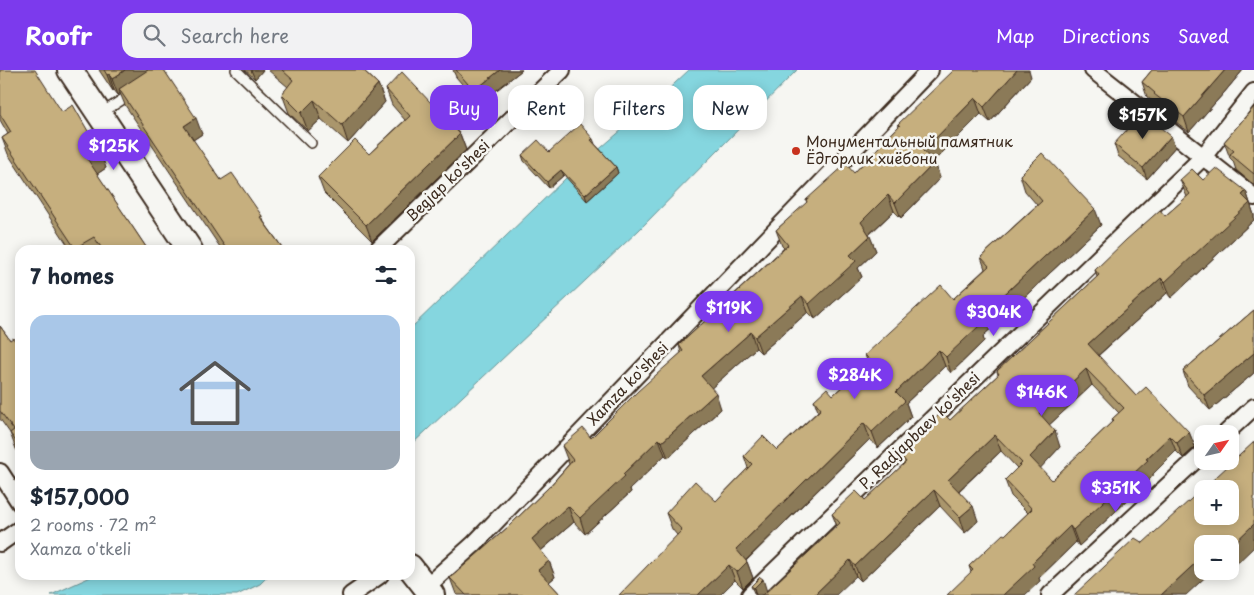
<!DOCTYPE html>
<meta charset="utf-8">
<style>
:root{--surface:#fff;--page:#f2f2f3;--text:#1f2937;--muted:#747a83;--accent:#7c3aed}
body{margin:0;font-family:"Playpen Sans",sans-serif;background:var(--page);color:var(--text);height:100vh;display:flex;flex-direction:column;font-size:19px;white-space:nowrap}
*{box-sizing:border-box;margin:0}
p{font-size:16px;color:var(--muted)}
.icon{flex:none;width:28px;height:28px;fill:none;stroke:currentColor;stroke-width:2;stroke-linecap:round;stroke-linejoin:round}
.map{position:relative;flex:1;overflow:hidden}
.sheet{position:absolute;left:15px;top:175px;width:400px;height:335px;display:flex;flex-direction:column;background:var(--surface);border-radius:15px;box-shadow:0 2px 12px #0003}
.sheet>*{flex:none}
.hud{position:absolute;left:430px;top:15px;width:475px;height:45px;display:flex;gap:10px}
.needle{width:32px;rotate:56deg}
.buttons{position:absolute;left:1194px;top:355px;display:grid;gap:10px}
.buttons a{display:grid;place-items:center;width:45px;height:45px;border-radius:10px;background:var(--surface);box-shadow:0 2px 12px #0003;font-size:25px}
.price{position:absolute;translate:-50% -42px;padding:0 11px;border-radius:18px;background:var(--accent);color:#fff;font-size:16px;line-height:32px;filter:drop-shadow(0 1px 2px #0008)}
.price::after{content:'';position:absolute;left:50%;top:30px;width:15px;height:11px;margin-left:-8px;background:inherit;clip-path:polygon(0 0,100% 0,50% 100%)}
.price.selected{background:#222;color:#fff}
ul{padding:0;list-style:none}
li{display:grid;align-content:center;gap:10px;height:265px;padding:0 15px}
li span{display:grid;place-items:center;height:155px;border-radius:15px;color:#555}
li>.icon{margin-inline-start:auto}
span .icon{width:90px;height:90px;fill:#fffc;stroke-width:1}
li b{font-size:21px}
h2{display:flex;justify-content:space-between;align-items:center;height:60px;padding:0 15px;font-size:21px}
.chip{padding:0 18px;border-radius:15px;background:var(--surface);box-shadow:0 2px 12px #0003;font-size:18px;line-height:45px}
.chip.selected{background:var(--accent);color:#fff}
header{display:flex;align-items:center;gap:30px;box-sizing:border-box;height:70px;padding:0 25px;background:var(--accent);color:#fff}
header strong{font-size:24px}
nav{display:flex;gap:28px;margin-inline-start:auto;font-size:18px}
.search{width:350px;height:45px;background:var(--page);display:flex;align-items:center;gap:12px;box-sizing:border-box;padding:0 18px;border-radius:15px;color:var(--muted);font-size:19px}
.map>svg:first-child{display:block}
</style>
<header>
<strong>Roofr</strong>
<div class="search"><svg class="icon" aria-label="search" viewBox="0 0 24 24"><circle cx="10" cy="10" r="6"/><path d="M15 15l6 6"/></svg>Search here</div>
<nav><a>Map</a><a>Directions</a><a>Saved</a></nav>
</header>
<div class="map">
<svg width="1254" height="525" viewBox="0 0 1254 525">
<rect width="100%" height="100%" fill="#f6f6f2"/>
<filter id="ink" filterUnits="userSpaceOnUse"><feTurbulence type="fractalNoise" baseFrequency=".02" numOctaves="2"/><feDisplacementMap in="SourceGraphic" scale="10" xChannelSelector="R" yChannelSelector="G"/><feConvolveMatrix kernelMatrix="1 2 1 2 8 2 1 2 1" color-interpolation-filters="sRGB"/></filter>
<g filter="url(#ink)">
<!-- water -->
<g fill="#85d6df" stroke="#679192">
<path d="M689,0H797L639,160L410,376V259L566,108L660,27Z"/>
<path d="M95,505H269L260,514L237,525H51Z"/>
</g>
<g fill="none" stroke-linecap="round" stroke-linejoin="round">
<defs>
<g id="lane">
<path d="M236,0L311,73"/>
<path d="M100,44L131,24"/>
</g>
<g id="street">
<path d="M1093,0L1254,127"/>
<path d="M377,180L562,0"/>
<path d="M1225,364L1254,337"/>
<path d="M0,402L20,433"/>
<path d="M0,473L20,459"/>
<path d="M426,517L474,474L930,0"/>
<path d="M351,525L380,505"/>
<path d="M750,525L1203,87L1254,22"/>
<path d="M1050,525L1202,384"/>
</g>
<g id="secondary">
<path d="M70,0L190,180"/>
<path d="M410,497L432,525"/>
</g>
</defs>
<!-- lane casing -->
<use href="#lane" stroke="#3b2a1e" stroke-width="12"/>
<!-- street casing -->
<use href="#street" stroke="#3b2a1e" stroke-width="20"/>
<!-- secondary casing -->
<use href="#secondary" stroke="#3b2a1e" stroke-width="28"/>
<!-- lane -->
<use href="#lane" stroke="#f6f6f2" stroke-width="9"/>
<!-- street -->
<use href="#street" stroke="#f6f6f2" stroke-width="16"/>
<!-- secondary -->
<use href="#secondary" stroke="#f6f6f2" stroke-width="24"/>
</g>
<!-- wall -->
<g fill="#aa966c" stroke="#3b2a1e" fill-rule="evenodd">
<path d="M0,0L62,42L100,82L106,98L97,104L148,180H71L8,84L2,68L8,64L0,50Z"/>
<path d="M99,0H164L202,64L193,70L221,110L262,146L264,152L284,180H222L125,35L120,23L118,25L114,20L113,21Z"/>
<path d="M245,0H263L255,9Z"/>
<path d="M268,0H363L378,14L385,32L348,73L321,49L308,61L289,43L282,24L288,17Z"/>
<path d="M453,0H522L479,34L456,7Z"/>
<path d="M1152,0H1243L1223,24L1189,62L1159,39L1158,35L1147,27L1142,12Z"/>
<path d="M1031,7L990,52L981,44L934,91L940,108L901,148L894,141L869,165L876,181L858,198L862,207L815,249L808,242L761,283L756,278L711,318L721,339L668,388L665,385L630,419L631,422L585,464L574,452L541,481L549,491L555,507L549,512L561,525H457L456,524L450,508L508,457L549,417L569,394L562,376L591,368L681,283L679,275L784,178L782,176L776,160L807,133L806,130L854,103L899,56L898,54Z"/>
<path d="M386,19L460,64L466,80L372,171L324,123L318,107L369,84L405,50L392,35Z"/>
<path d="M1254,37V115L1236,100L1233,91L1230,88L1224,72Z"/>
<path d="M1171,66L1175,77L1147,109L1118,86L1114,74Z"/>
<path d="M593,69L595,74L616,97L618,103L587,131L564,105L549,118L524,91L522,85L549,82Z"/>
<path d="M1020,105L1101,155L983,266L984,271L951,303L945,296L906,333L911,347L878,378L870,369L746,491L747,492L753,508L743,518L735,510L677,465L672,459L666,443L716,431L748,398L744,386L777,380L818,341L814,330L833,325L868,293L865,285L953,229L985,199L981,187L1037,135L1025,121Z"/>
<path d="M1180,110H1203L1246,121L1254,145V150L1171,228L1167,223L1098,286L1136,326L1189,362L1195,377L1183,388L1176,381L1153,404V406L1079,476L1076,472L1039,508L1040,511L971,502L969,496L1005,465L1028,443L1011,426L1005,410L1017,398L1001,381L959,421L978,451L965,463L940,436L861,511L856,506L756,525L754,518L756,525H755L751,516L767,521L837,456L832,444L865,430L903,395L899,383L950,350L998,305L997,301L1097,207L1095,200L1165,146L1187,127ZM1092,315L1119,343L1112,349L1113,351L1052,410L1040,398L1060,377L1049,355Z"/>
<path d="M1254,240V303L1210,340L1188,316L1183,301Z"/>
<path d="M0,256L10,270L20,277V385L16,379L10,363L0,349Z"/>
</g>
<!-- shaded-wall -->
<g fill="#8b7a58" stroke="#3b2a1e">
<path d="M125,0H156L119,19L120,23L118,25L112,9Z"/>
<path d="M251,0H263L255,9Z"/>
<path d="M500,0H522L479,34L474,21Z"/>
<path d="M1017,0H1029L1031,7L990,52L984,37Z"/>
<path d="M1225,0H1243L1223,24L1189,62L1184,47Z"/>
<path d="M109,4L114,20L113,21L107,5Z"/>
<path d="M378,14L385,32L348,73L342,55Z"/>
<path d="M975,28L981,44L929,96L923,81Z"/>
<path d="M314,30L321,49L308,61L301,43Z"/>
<path d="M196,48L202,64L190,72L184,56Z"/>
<path d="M460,64L466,80L372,171L366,155Z"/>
<path d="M1171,66L1175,77L1147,109L1143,98Z"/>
<path d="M100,82L106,98L94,106L88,90Z"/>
<path d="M935,92L940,108L901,148L895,133Z"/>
<path d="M616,97L618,103L587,131L585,125Z"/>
<path d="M561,100L564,105L549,118L547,112Z"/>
<path d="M1246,121L1254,145V150L1171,228L1165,212Z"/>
<path d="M888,125L894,141L866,167L861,152Z"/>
<path d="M1095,139L1101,155L983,266L984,271L951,303L946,287L975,252Z"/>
<path d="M870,166L876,181L858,198L862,207L815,249L809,234L850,185Z"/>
<path d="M1161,208L1167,223L1093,290L1088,274Z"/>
<path d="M802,226L808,242L761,283L755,267Z"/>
<path d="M751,262L756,278L707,322L701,306Z"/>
<path d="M939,280L945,296L906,333L911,347L878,378L872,362L896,322Z"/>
<path d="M1254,283V303L1210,340L1204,325Z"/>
<path d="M1086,299L1092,315L1045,359L1039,343Z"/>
<path d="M716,323L721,339L668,388L662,372Z"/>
<path d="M864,353L870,369L741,495L736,479Z"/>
<path d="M1055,361L1060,377L1036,403L1030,387Z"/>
<path d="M1189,362L1195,377L1183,388L1177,373Z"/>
<path d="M995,365L1001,381L954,425L948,410Z"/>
<path d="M1170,366L1176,381L1153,404V406L1079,476L1073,460Z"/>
<path d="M659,369L665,385L630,419L631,422L585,464L580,448L623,404Z"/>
<path d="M934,420L940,436L861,511L855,496Z"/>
<path d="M568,436L574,452L537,484L532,469Z"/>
<path d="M973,436L978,451L965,463L960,447Z"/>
<path d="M1254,454V477L1230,500V477Z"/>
<path d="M1070,456L1076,472L1039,508L1040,511L1025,525H1003L1032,493Z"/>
<path d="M1202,487V501H1212L1186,525H1161Z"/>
<path d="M850,490L856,506L836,525H814Z"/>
<path d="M549,491L555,507L544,516L538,500Z"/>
<path d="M747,492L753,508L743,518L737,502Z"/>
<path d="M729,495L735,510L720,525H698Z"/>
<path d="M763,509L768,525H756L754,518Z"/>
</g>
<!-- building -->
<g fill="#c6af7e" stroke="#3b2a1e" fill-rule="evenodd">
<path d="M0,0H35L62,42L73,35L100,82L88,90L148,180H103L94,167L75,178L2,68L11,62L0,44Z"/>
<path d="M104,0H125L112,9L109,4L107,5Z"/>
<path d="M148,0H164L196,48L184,56L221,110L232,103L262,146L260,147L284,180H227L119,19Z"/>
<path d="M282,0H363L378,14L342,55L314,30L301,43L282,24L293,10Z"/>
<path d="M456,0H500L474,21Z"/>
<path d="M954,0H1017L984,37L975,28L923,81L935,92L895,133L888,125L861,152L870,166L850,185L856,191L809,234L802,226L755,267L751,262L701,306L716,323L662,372L659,369L623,404L625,406L580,448L568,436L532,469L549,491L538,500L561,525H466L450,508L508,457L549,417L573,390L562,376L583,358L591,368L638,321L683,281L679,275L788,175L776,160L807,132L806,130L846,94L854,103L900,55L898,54Z"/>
<path d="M1152,0H1225L1184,47L1154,24L1155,23L1142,12Z"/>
<path d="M402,2L460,64L366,155L318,107L355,70L369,84L410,46L386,19Z"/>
<path d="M1254,37V104L1230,84L1234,81L1224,72Z"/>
<path d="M1142,43L1171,66L1143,98L1114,74Z"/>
<path d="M580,54L593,69L591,70L616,97L585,125L561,100L547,112L522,85L538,70L549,82Z"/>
<path d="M1042,83L1095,139L975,252L979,256L946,287L939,280L896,322L905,331L872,362L864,353L736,479L747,492L737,502L729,495L698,525H619L682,460L666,443L695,411L716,431L752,394L744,386L763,366L777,380L821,339L814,330L827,318L833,325L871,291L865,285L941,215L953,229L989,196L981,187L1042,131L1020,105Z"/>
<path d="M1216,98L1246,121L1242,125L1250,133L1165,212L1161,208L1088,274L1136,326L1146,317L1189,362L1177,373L1170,366L1146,389L1148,390L1073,460L1070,456L1032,493L1034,496L1003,525H947L973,500L969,496L1003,464L1005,465L1032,439L1005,410L1022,393L995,365L948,410L973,436L960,447L934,420L855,496L850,490L814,525H763L840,453L832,444L856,421L865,430L906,392L899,383L942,342L950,350L999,304L997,301L1099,205L1095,200L1126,170L1160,140L1165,146L1190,124L1180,110L1192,99L1203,110ZM1086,299L1124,338L1112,349L1114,350L1052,410L1030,387L1055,361L1039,343Z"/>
<path d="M1254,240V283L1204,325L1183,301Z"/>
<path d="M0,256L10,270L13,268L20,277V377L10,363L14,360L0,341Z"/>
<path d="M1254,372V454L1230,477V474H1202V487L1161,525H1074L1135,468L1143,473L1202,419V446H1230V419H1203Z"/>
<path d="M760,507L763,509L754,518L751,516Z"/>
</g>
</g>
<!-- markers -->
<circle fill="#c8321e" stroke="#f6f6f2" stroke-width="2" cx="796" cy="81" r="5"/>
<g text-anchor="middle" stroke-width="5" stroke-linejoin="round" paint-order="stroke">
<!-- poi labels -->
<g font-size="15" fill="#3b2a1e" stroke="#f6f6f2" text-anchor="start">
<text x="806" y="77">Монументальный памятник<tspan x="806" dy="17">Ёдгорлик хиёбони</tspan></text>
</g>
<!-- street labels -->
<g font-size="15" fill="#3b2a1e" stroke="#f6f6f2">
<text transform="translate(448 111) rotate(-44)" y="5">Begjap ko'shesi</text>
<text transform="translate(628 314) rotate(-46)" y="5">Xamza ko'shesi</text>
<text transform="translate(920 361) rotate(-44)" y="5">P. Radjapbaev ko'shesi</text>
</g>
</g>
</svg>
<div class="buttons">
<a><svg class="needle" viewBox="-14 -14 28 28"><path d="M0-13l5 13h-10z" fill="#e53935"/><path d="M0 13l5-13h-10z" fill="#747a83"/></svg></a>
<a>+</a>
<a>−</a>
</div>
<b class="price selected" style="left:1143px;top:70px">$157K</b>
<b class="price" style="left:114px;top:101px">$125K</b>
<b class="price" style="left:729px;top:263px">$119K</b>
<b class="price" style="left:994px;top:267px">$304K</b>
<b class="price" style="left:855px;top:330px">$284K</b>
<b class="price" style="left:1042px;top:347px">$146K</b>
<b class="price" style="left:1116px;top:443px">$351K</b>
<div class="hud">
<a class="chip selected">Buy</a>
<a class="chip">Rent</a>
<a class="chip">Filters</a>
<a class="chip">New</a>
</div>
<section class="sheet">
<h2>7 homes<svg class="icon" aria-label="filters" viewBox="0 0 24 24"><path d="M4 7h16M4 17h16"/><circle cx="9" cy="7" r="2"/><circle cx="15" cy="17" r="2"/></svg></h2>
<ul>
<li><span style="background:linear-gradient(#a9c7e8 75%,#9aa5b1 0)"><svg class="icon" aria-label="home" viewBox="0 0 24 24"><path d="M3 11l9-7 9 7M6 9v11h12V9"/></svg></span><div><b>$157,000</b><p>2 rooms · 72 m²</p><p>Xamza o'tkeli</p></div></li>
</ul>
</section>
</div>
